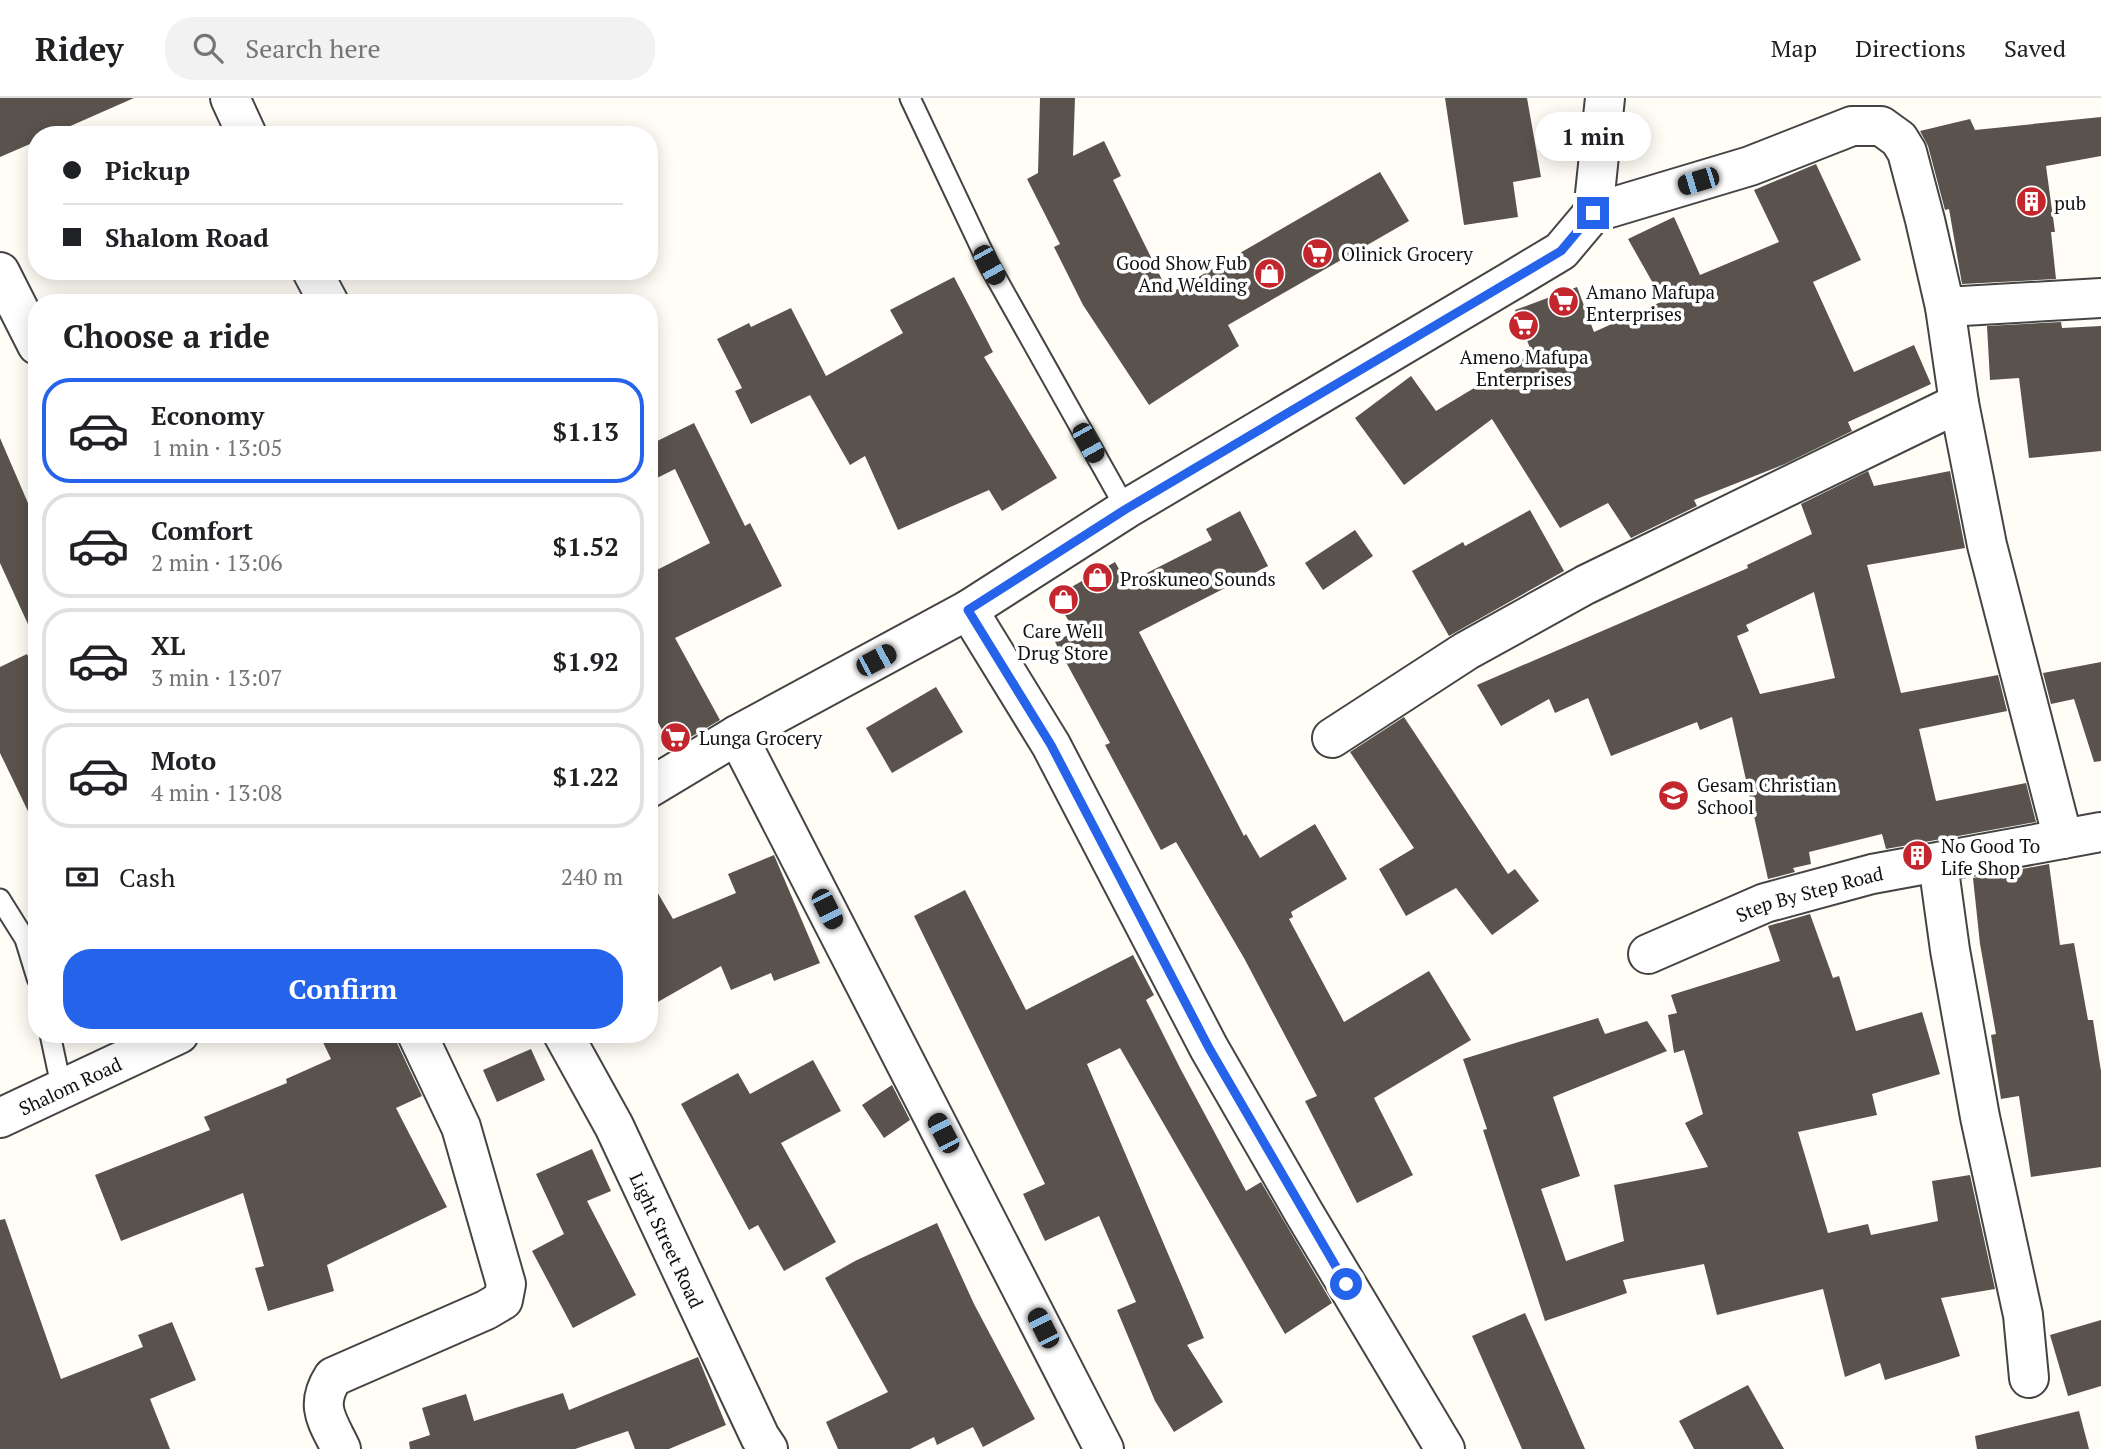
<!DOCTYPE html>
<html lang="en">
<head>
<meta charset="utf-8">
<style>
	body { margin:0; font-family:"PT Serif",serif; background:#f2f2f2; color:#202124; height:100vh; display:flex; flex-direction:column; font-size:26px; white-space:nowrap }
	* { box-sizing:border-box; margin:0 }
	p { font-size:23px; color:#757577 }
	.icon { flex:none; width:38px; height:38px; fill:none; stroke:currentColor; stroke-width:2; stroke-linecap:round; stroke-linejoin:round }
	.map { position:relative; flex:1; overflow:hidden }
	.drawer { position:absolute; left:28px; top:196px; width:630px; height:749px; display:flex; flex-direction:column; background:#fff; border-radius:28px; box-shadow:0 4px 18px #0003 }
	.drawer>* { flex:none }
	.top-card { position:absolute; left:28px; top:28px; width:630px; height:154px; border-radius:28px; box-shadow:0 4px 18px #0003; display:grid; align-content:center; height:154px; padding:0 35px; background:#fff }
	.end { position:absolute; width:32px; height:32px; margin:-16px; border:9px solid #2563eb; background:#fff; box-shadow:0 0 0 4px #fff }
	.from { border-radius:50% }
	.bubble { position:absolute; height:49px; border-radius:24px; background:#fff; box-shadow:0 4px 18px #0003; font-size:23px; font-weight:700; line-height:49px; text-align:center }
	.car { position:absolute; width:21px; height:42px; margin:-21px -10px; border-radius:9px; box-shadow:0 0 5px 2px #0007; background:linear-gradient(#222 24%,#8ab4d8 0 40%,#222 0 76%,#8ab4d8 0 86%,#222 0) }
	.top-card b { display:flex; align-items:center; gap:24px; height:66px; font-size:26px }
	.top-card b+b { border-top:2px solid #e0e0e0 }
	.top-card i { width:18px; height:18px; background:#202124 }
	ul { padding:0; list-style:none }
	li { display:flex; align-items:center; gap:21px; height:105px; margin:0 14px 10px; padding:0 21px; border:4px solid #e0e0e0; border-radius:28px }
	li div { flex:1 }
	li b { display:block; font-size:26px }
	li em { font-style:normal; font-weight:700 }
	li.current { border-color:#2563eb }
	li>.icon { width:63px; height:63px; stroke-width:1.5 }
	h2 { padding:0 35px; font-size:32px; line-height:84px }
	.pay { display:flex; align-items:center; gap:18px; height:77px; padding:0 35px; font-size:26px }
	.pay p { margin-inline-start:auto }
	.button { display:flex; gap:14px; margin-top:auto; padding:14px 35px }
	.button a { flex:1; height:80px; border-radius:28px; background:#2563eb; color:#fff; font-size:28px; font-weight:700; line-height:80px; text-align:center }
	header { display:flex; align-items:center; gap:42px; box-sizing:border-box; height:98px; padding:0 35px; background:#fff; border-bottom:2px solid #e0e0e0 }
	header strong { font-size:33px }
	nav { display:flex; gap:38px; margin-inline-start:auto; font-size:24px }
	.search { width:490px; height:63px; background:#f2f2f2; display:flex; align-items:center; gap:18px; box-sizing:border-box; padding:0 24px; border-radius:28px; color:#757577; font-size:26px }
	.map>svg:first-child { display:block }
	.building { fill:#5a524d; fill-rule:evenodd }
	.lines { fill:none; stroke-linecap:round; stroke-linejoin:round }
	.service-casing { stroke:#444; stroke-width:23 }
	.minor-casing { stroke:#444; stroke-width:42 }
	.service { stroke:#fff; stroke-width:19 }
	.minor { stroke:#fff; stroke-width:38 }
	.route { stroke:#2563eb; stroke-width:9 }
	.labels { text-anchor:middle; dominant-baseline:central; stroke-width:7; stroke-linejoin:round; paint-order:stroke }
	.poi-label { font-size:19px; fill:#111; stroke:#fff; text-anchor:start }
	.street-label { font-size:19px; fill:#111; stroke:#fff }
</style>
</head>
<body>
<header>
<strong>Ridey</strong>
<div class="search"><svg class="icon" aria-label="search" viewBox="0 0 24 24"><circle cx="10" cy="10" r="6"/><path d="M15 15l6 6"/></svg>Search here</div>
<nav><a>Map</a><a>Directions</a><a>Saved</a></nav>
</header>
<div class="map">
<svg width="2101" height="1351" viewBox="0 0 2101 1351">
	<rect width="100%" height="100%" fill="#fffdf5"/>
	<g class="building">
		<polygon points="0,0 134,0 50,37 37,37 37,43 0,59"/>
		<polygon points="1040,0 1075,0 1073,58 1104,43 1121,78 1113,82 1169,196 1380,74 1409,123 1228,227 1239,248 1149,307 1083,207 1054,149 1060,146 1027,81 1038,75"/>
		<polygon points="1445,0 1527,0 1541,79 1513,84 1518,119 1464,127"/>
		<polygon points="2101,19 2101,58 2046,68 2055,134 2051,134 2056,181 1962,186 1949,111 1945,112 1928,48 1920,33 1970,21 1975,32"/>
		<polygon points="1816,66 1861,162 1813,184 1854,274 1914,247 1931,286 1848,324 1852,333 1785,366 1694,402 1697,408 1631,440 1608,405 1560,430 1492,321 1404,387 1355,320 1411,278 1436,313 1532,255 1515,212 1577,189 1594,234 1663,203 1628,141 1674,119 1700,177 1779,144 1754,92"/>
		<polygon points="954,179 993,254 984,259 1057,380 1002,413 989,392 898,432 865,358 850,367 810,297 751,326 735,293 742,290 717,241 749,225 751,229 791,210 826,278 903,235 890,212"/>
		<polygon points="2061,224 2062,230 2101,228 2101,353 2029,360 2019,280 1990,282 1987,228"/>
		<polygon points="694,325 745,428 750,425 782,488 675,540 720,622 672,650 649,608 649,476 710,445 675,371 649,384 649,347"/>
		<polygon points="0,340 37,426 37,546 0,465"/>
		<path d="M 1868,373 L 1874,388 L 1950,373 L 1965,450 L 1867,467 L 1901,595 L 1998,577 L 2007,613 L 1919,631 L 1936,703 L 2026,685 L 2036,724 L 1886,751 L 1882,736 L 1809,754 L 1811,766 L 1793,770 L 1795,774 L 1768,781 L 1732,619 L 1700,632 L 1697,624 L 1611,658 L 1588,600 L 1555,615 L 1549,601 L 1501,628 L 1477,587 L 1748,470 L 1747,467 L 1812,436 L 1801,406 ZM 1814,494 L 1835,580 L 1760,596 L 1737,538 L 1749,533 L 1746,527 Z"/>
		<polygon points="1530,412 1564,473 1449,538 1412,473 1463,444 1465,448"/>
		<polygon points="1240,413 1268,468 1139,534 1244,738 1246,736 1260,760 1315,726 1347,781 1291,814 1293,819 1289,821 1344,924 1429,873 1471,942 1374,1000 1413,1077 1357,1105 1305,1003 1317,998 1244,860 1176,744 1161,752 1105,647 1110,645 1055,544 1075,533 1054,499 1115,464 1127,485 1212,442 1206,431"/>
		<polygon points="1355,432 1373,458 1323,492 1305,465"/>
		<polygon points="27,556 37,578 37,732 0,655 0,569"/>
		<polygon points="2101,564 2101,663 2094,664 2074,601 2051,606 2043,575"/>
		<polygon points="936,589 963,634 892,675 866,630"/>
		<polygon points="1404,619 1508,776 1515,771 1539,803 1492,837 1456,790 1406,818 1379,771 1414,750 1350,654"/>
		<polygon points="774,757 820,865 774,883 771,875 731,892 721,868 649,909 649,780 673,821 736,795 728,776"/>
		<polygon points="2049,766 2060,847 2074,845 2088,922 2093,922 2101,973 2101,1069 2031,1079 2019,998 2001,1001 1991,937 1996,936 1980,846 1973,780"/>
		<polygon points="965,792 1026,912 1133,857 1154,897 1146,902 1180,970 1246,1093 1261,1084 1332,1205 1285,1236 1120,950 1087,966 1204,1240 1187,1247 1223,1304 1174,1334 1155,1303 1117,1212 1136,1204 1099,1118 1045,1143 1023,1096 1045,1086 914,818"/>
		<polygon points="1810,816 1833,880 1839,878 1856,933 1922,914 1940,976 1872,996 1877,1017 1798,1034 1828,1135 1868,1126 1871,1137 1938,1123 1932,1083 1970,1077 1995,1191 1941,1200 1960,1258 1885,1282 1880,1265 1845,1279 1823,1191 1717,1217 1704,1166 1623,1182 1627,1195 1545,1223 1483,1032 1487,1031 1463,961 1598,920 1605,936 1647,923 1667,953 1553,999 1580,1078 1541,1091 1566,1163 1624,1143 1614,1087 1708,1069 1685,1025 1703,1016 1684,952 1674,955 1668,917 1677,915 1671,897 1780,863 1768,828"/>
		<polygon points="319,936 395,936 397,945 422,998 396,1010 447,1109 327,1167 334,1193 268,1213 255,1170 264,1168 243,1095 121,1143 95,1077 210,1032 204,1019 287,985 286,981 331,961"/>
		<polygon points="531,951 545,982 497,1004 483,972"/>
		<polygon points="813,962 841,1013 781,1045 836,1144 784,1173 758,1127 749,1132 681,1006 738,975 750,996"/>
		<polygon points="892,987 910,1022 884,1040 862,1007"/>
		<polygon points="592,1051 611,1093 587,1103 636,1197 573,1230 532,1153 564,1136 536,1076"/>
		<polygon points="5,1121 61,1281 143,1249 138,1237 172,1224 196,1282 150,1301 170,1351 0,1351 0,1122"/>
		<polygon points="937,1125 974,1206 1035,1321 983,1349 973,1329 937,1347 934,1339 910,1351 838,1351 826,1324 888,1294 825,1180 855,1163"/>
		<polygon points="1525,1215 1585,1351 1522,1351 1472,1238"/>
		<polygon points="2101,1222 2101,1288 2068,1298 2050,1237"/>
		<polygon points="698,1259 726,1327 669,1351 635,1351 628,1333 575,1351 410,1351 409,1344 430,1337 422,1310 466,1296 474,1323 563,1295 569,1312"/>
		<polygon points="1748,1287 1784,1351 1694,1351 1679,1323"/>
		<polygon points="2079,1313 2089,1351 1977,1351 1975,1338"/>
	</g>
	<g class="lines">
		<defs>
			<g id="service">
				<polyline points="910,0 989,167 1126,411"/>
				<polyline points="0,801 25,841 37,880"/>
				<polyline points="50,936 62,992"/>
			</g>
			<g id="minor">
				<polyline points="230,0 247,37"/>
				<polyline points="1593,115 1750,68 1852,28 1881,28 1899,41 1907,54 1925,122 1945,209 1959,305 1987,447 2063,741"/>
				<polyline points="1593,115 1605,0"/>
				<polyline points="312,173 329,205"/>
				<polyline points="0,174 37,247"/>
				<polyline points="1945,209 2101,200"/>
				<polyline points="968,512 1051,647 1209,950 1304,1115 1445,1351"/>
				<polyline points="737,637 1104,1351"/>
				<polyline points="1332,640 1466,553 1585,487 1959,305"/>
				<polyline points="649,690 737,637 968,512 1126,411 1511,183 1561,153 1593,115"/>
				<polyline points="1938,765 1950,852 1980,1019 2023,1217 2029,1280"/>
				<path id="s1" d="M 1648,856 L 1765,805 L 1872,776 L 2101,734"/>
				<path id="s2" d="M 563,936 L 614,1028 L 760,1339 L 768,1351"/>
				<path id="s3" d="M 0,1020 L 179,936"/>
				<path d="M 341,1351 C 328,1323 314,1309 333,1279 L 486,1212 L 503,1202 L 506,1186 L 461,1029 L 417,936"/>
			</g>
		</defs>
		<use href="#service" class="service-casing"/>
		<use href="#minor" class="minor-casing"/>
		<use href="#service" class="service"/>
		<use href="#minor" class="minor"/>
	</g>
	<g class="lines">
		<polyline class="route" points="1346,1186 1209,950 1051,647 968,512 1126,411 1561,153 1593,115"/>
	</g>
	<defs>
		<symbol id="building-disc" viewBox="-11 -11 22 22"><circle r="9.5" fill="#c4262e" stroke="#fff"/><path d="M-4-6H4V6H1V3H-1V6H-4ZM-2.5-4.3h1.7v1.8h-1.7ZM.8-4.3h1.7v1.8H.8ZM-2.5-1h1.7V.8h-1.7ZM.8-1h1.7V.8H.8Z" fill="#fff"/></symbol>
		<symbol id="supermarket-disc" viewBox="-11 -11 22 22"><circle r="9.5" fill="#c4262e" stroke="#fff"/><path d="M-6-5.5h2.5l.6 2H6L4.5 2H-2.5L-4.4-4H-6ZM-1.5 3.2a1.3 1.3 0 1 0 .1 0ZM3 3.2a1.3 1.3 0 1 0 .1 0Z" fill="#fff"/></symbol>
		<symbol id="shop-disc" viewBox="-11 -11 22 22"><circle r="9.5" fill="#c4262e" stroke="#fff"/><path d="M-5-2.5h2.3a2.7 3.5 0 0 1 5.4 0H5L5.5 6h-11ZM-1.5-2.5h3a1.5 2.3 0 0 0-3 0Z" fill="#fff"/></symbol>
		<symbol id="school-disc" viewBox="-11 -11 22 22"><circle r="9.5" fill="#c4262e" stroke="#fff"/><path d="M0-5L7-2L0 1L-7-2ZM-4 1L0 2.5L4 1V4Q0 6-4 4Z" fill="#fff"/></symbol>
	</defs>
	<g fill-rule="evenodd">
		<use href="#building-disc" x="2014" y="86" width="35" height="35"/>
		<use href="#supermarket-disc" x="1300" y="138" width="35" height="35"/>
		<use href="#shop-disc" x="1252" y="158" width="35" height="35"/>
		<use href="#supermarket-disc" x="1546" y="186" width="35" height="35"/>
		<use href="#supermarket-disc" x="1506" y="210" width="35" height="35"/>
		<use href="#shop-disc" x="1080" y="462" width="35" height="35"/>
		<use href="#shop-disc" x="1046" y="484" width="35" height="35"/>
		<use href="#supermarket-disc" x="658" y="622" width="35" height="35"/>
		<use href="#school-disc" x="1656" y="680" width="35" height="35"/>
		<use href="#building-disc" x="1900" y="740" width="35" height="35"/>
	</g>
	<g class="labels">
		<g class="poi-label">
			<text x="2054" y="104">pub</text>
			<text x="1341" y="155">Olinick Grocery</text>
			<text x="1247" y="164" text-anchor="end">Good Show Fub<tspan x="1247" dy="22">And Welding</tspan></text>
			<text x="1586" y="193">Amano Mafupa<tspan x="1586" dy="22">Enterprises</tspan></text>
			<text x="1524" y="258" text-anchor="middle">Ameno Mafupa<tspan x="1524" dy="22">Enterprises</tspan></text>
			<text x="1120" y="480">Proskuneo Sounds</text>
			<text x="1063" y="532" text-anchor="middle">Care Well<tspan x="1063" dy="22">Drug Store</tspan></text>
			<text x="699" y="639">Lunga Grocery</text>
			<text x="1697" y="686">Gesam Christian<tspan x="1697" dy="22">School</tspan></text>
			<text x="1941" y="747">No Good To<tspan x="1941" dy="22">Life Shop</tspan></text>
		</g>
		<g class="street-label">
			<text stroke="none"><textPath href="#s1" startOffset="173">Step By Step Road</textPath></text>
			<text stroke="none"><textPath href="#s3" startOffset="77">Shalom Road</textPath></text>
			<text stroke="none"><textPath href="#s2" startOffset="231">Light Street Road</textPath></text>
		</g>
	</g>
</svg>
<i class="end from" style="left:1346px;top:1186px"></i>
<i class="end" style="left:1593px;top:115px"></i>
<div class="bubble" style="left:1535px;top:14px;width:116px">1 min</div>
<i class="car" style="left:1698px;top:83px;rotate:253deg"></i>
<i class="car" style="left:989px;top:167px;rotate:151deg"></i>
<i class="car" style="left:1088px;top:345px;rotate:151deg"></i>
<i class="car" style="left:876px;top:562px;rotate:62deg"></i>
<i class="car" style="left:827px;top:811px;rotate:153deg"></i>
<i class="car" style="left:943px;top:1035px;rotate:332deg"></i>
<i class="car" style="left:1043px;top:1230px;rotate:333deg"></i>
<div class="top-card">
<b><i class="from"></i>Pickup</b>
<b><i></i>Shalom Road</b>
</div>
<section class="drawer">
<h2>Choose a ride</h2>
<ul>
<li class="current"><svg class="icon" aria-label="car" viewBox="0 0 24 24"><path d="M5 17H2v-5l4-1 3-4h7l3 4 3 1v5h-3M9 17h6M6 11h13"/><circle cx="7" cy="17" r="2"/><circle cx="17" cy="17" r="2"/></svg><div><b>Economy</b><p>1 min · 13:05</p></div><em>$1.13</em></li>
<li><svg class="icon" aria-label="car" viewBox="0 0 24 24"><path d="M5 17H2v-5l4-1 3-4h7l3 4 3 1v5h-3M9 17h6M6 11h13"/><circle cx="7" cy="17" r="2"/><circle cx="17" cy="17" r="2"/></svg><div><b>Comfort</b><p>2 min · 13:06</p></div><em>$1.52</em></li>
<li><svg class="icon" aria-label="car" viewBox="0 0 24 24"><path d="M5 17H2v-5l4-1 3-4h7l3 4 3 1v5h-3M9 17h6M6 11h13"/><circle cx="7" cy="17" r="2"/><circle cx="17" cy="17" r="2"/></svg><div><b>XL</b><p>3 min · 13:07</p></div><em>$1.92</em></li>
<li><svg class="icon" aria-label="car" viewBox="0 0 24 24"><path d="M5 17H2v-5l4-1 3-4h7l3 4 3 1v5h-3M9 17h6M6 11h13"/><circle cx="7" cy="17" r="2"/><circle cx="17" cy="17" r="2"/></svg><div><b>Moto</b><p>4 min · 13:08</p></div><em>$1.22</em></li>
</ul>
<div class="pay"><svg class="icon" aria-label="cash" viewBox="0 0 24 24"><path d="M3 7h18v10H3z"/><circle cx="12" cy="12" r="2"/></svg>Cash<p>240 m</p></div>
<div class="button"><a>Confirm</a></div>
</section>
</div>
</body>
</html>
